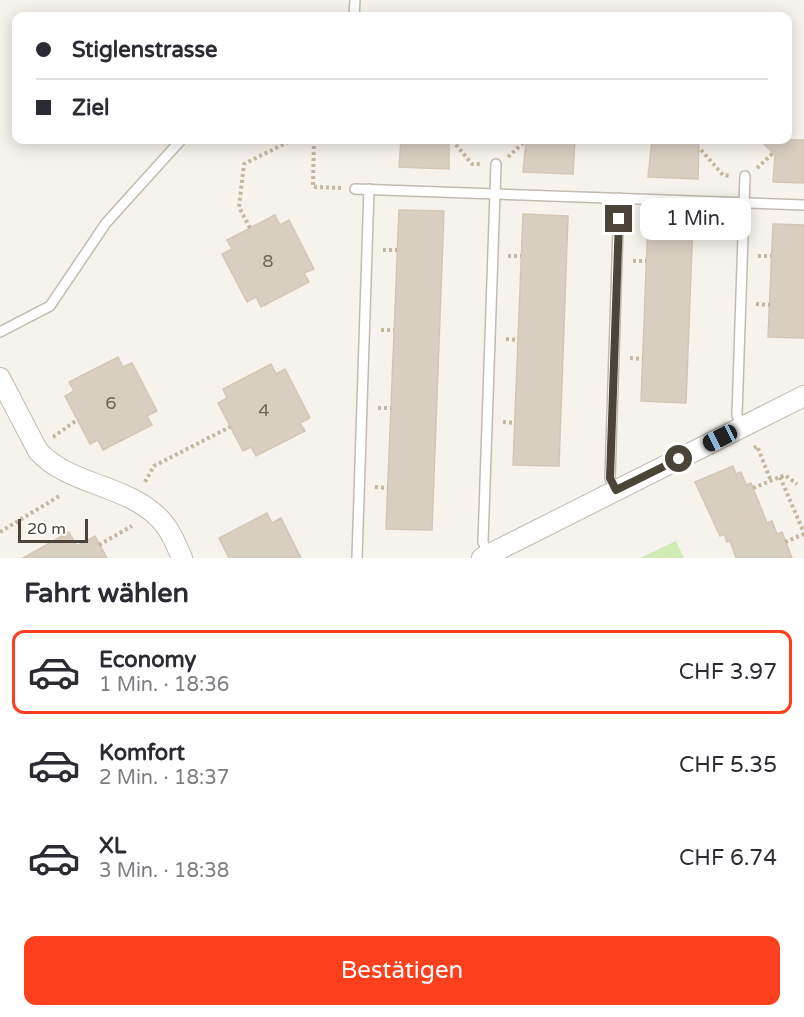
<!DOCTYPE html>
<html lang="de">
<head>
<meta charset="utf-8">
<style>
	body { margin:0; font-family:"Varela Round",sans-serif; background:#f2f2f3; color:#2b2b33; height:100vh; display:flex; flex-direction:column; font-size:22px; white-space:nowrap }
	* { box-sizing:border-box; margin:0 }
	p { font-size:20px; color:#7c7c81 }
	.icon { flex:none; width:33px; height:33px; fill:none; stroke:currentColor; stroke-width:2; stroke-linecap:round; stroke-linejoin:round }
	.map { position:relative; height:558px; overflow:hidden }
	.side { display:flex; flex-direction:column; background:#fff; flex:1 }
	.side>* { flex:none }
	.banner { position:absolute; left:12px; top:12px; width:780px; height:132px; border-radius:12px; box-shadow:0 3px 15px #0003; display:grid; align-content:center; height:132px; padding:0 24px; background:#fff }
	.scale { position:absolute; left:18px; bottom:15px; width:70px; box-sizing:border-box; padding-left:6px; border:3px solid #4b4439; border-top:0; font-size:16px; line-height:21px; white-space:nowrap; color:#4b4439; -webkit-text-stroke:4px #fff; paint-order:stroke }
	.end { position:absolute; width:27px; height:27px; margin:-14px; border:8px solid #4b4439; background:#fff; box-shadow:0 0 0 3px #fff }
	.from { border-radius:50% }
	.bubble { position:absolute; height:42px; border-radius:12px; background:#fff; box-shadow:0 3px 15px #0003; font-size:20px; font-weight:600; line-height:42px; text-align:center }
	.car { position:absolute; width:18px; height:36px; margin:-18px -9px; border-radius:8px; box-shadow:0 0 4px 2px #0007; background:linear-gradient(#222 24%,#8ab4d8 0 40%,#222 0 76%,#8ab4d8 0 86%,#222 0) }
	.banner b { display:flex; align-items:center; gap:21px; height:57px; font-size:22px }
	.banner b+b { border-top:2px solid #e1e1e2 }
	.banner i { width:15px; height:15px; background:#2b2b33 }
	ul { padding:0; list-style:none }
	li { display:flex; align-items:center; gap:18px; height:84px; margin:0 12px 9px; padding:0 12px; border:3px solid transparent; border-radius:12px }
	li div { flex:1 }
	li b { display:block; font-size:22px }
	li em { font-style:normal; font-weight:600 }
	li.current { border-color:#fc3f1d }
	li>.icon { width:54px; height:54px; stroke-width:1.5 }
	h2 { padding:0 24px; font-size:27px; line-height:72px }
	.cta { display:flex; gap:12px; margin-top:auto; padding:12px 24px }
	.cta a { flex:1; height:69px; border-radius:12px; background:#fc3f1d; color:#fff; font-size:24px; font-weight:600; line-height:69px; text-align:center }
	.map>svg:first-child { display:block }
	.green { fill:#d2eab5 }
	.building { fill:#d8cfc1; stroke:#d3c7b4; stroke-width:1.5 }
	.lines { fill:none; stroke-linecap:round; stroke-linejoin:round }
	.service-casing { stroke:#c2bbae; stroke-width:12 }
	.minor-casing { stroke:#c2bbae; stroke-width:22 }
	.path { stroke:#c4b79f; stroke-width:4; stroke-dasharray:3 3; stroke-linecap:butt }
	.service { stroke:#fff; stroke-width:9 }
	.minor { stroke:#fff; stroke-width:20 }
	.route { stroke:#4b4439; stroke-width:8 }
	.labels { text-anchor:middle; dominant-baseline:central; stroke-width:6; stroke-linejoin:round; paint-order:stroke }
	.number-label { font-size:18px; fill:#6e675b }
</style>
</head>
<body>
<div class="map">
<svg width="804" height="558" viewBox="0 0 804 558">
	<rect width="100%" height="100%" fill="#f6f3ec"/>
	<polygon class="green" points="676,541 684,558 640,558"/>
	<g class="building">
		<polygon points="401,140 449,140 449,169 399,167"/>
		<polygon points="526,140 575,140 573,174 523,172"/>
		<polygon points="652,140 699,140 698,179 648,177"/>
		<polygon points="760,140 804,140 804,183 773,182 775,155"/>
		<polygon points="399,210 444,211 432,530 386,529"/>
		<polygon points="523,214 568,216 559,466 513,465"/>
		<polygon points="275,215 280,225 289,220 314,269 304,273 309,282 261,307 256,297 247,302 222,254 232,249 227,240"/>
		<polygon points="648,219 693,221 686,403 641,401"/>
		<polygon points="773,224 804,225 804,338 768,337"/>
		<polygon points="118,357 123,367 132,363 157,411 147,416 152,425 103,450 98,440 90,444 65,396 74,391 69,382"/>
		<polygon points="271,364 276,374 285,369 310,418 300,423 305,431 256,456 251,447 243,451 218,403 227,398 223,389"/>
		<polygon points="733,466 736,474 741,472 746,485 751,483 767,523 772,521 777,534 782,532 792,558 736,558 730,541 727,542 724,534 720,536 695,482"/>
		<polygon points="267,513 272,523 281,518 301,558 229,558 219,538"/>
		<polygon points="69,532 77,546 95,536 107,558 23,558"/>
	</g>
	<g class="lines">
		<defs>
			<g id="service">
				<polyline points="354,16 355,0"/>
				<polyline points="355,189 804,205"/>
				<polyline points="0,332 50,306 106,223 181,140"/>
				<polyline points="741,427 737,415 745,176"/>
				<polyline points="616,490 610,478 619,198"/>
				<polyline points="488,555 483,542 496,164"/>
				<polyline points="357,558 369,189"/>
			</g>
			<g id="minor">
				<path d="M 0,378 L 38,451 C 70,486 126,484 159,518 C 170,529 176,544 182,558"/>
				<polyline points="482,558 804,396"/>
			</g>
		</defs>
		<use href="#service" class="service-casing"/>
		<use href="#minor" class="minor-casing"/>
		<g class="path">
			<polyline points="314,140 313,187 342,188"/>
			<polyline points="452,140 472,164 482,164"/>
			<polyline points="701,150 723,175 731,176"/>
			<polyline points="508,157 523,143"/>
			<polyline points="757,168 773,153"/>
			<polyline points="250,228 239,207 244,164 292,140"/>
			<polyline points="383,250 397,250"/>
			<polyline points="508,256 521,256"/>
			<polyline points="758,256 771,256"/>
			<polyline points="633,261 646,261"/>
			<polyline points="756,304 770,305"/>
			<polyline points="381,330 394,330"/>
			<polyline points="506,339 518,340"/>
			<polyline points="630,358 643,359"/>
			<polyline points="378,408 391,408"/>
			<polyline points="503,422 515,423"/>
			<polyline points="53,437 77,420"/>
			<polyline points="754,448 757,446 771,481"/>
			<polyline points="780,477 804,533"/>
			<polyline points="145,482 154,466 230,427"/>
			<polyline points="375,487 388,488"/>
			<polyline points="753,488 785,475 797,484"/>
			<polyline points="0,532 61,495"/>
			<polyline points="785,542 804,534"/>
			<polyline points="99,545 132,526"/>
		</g>
		<use href="#service" class="service"/>
		<use href="#minor" class="minor"/>
	</g>
	<g class="lines">
		<polyline class="route" points="619,219 610,478 616,490 679,459"/>
	</g>
	<g class="labels">
		<g class="number-label">
			<text x="268" y="261">8</text>
			<text x="111" y="403">6</text>
			<text x="264" y="410">4</text>
		</g>
	</g>
</svg>
<div class="scale">20 m</div>
<i class="end from" style="left:679px;top:459px"></i>
<i class="end" style="left:619px;top:219px"></i>
<div class="bubble" style="left:640px;top:198px;width:111px">1 Min.</div>
<i class="car" style="left:720px;top:438px;rotate:243deg"></i>
<div class="banner">
<b><i class="from"></i>Stiglenstrasse</b>
<b><i></i>Ziel</b>
</div>
</div>
<section class="side">
<h2>Fahrt wählen</h2>
<ul>
<li class="current"><svg class="icon" aria-label="car" viewBox="0 0 24 24"><path d="M5 17H2v-5l4-1 3-4h7l3 4 3 1v5h-3M9 17h6M6 11h13"/><circle cx="7" cy="17" r="2"/><circle cx="17" cy="17" r="2"/></svg><div><b>Economy</b><p>1 Min. · 18:36</p></div><em>CHF 3.97</em></li>
<li><svg class="icon" aria-label="car" viewBox="0 0 24 24"><path d="M5 17H2v-5l4-1 3-4h7l3 4 3 1v5h-3M9 17h6M6 11h13"/><circle cx="7" cy="17" r="2"/><circle cx="17" cy="17" r="2"/></svg><div><b>Komfort</b><p>2 Min. · 18:37</p></div><em>CHF 5.35</em></li>
<li><svg class="icon" aria-label="car" viewBox="0 0 24 24"><path d="M5 17H2v-5l4-1 3-4h7l3 4 3 1v5h-3M9 17h6M6 11h13"/><circle cx="7" cy="17" r="2"/><circle cx="17" cy="17" r="2"/></svg><div><b>XL</b><p>3 Min. · 18:38</p></div><em>CHF 6.74</em></li>
</ul>
<div class="cta"><a>Bestätigen</a></div>
</section>
</body>
</html>
